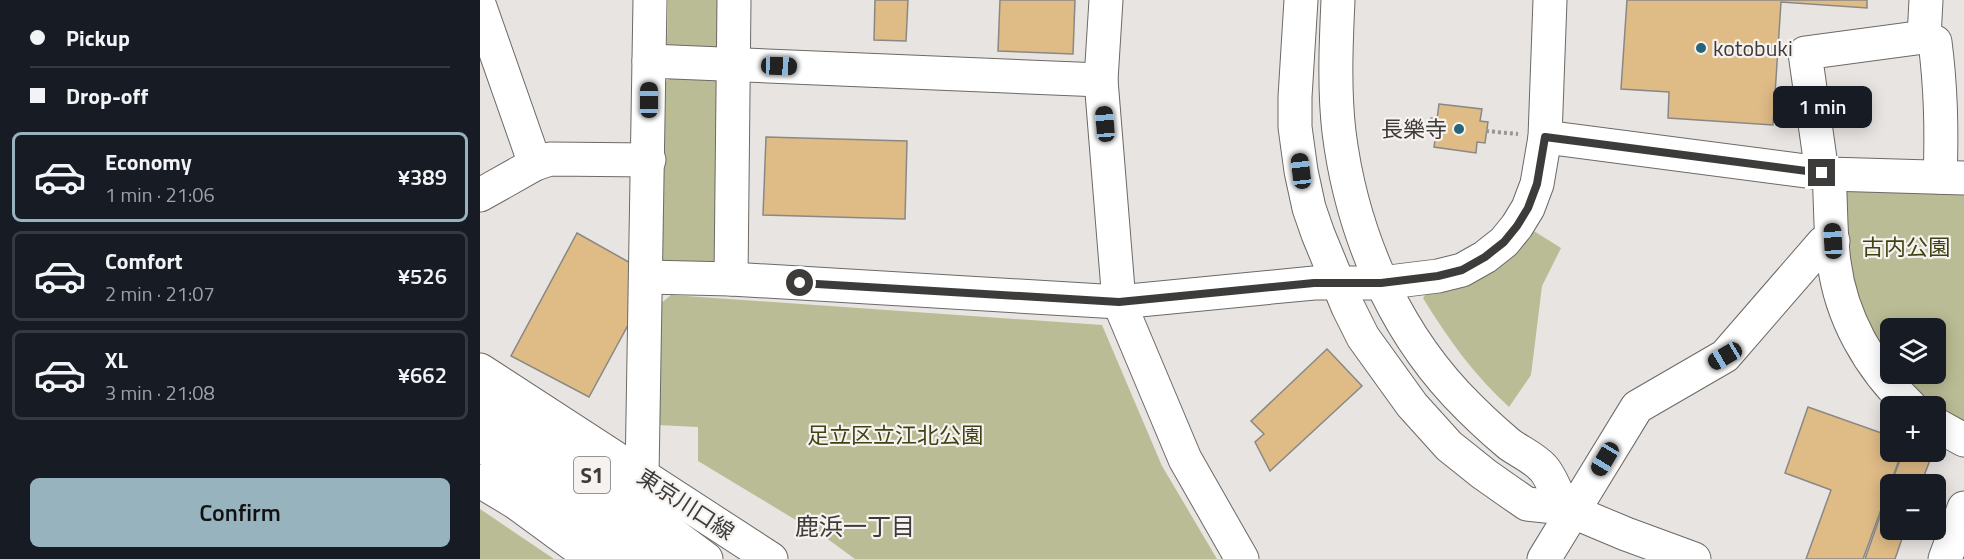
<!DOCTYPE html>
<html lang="en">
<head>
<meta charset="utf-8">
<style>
	body { margin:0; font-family:"Titillium Web","Noto Sans JP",sans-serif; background:#242831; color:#f1f3f6; height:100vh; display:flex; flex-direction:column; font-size:22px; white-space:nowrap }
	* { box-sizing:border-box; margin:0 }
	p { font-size:20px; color:#9ea1a6 }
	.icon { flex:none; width:33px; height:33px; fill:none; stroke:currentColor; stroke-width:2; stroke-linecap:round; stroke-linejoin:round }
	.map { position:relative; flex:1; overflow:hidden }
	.panel { display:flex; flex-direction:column; background:#171b24; width:480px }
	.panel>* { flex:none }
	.banner { display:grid; align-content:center; height:132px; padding:0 30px; background:#171b24 }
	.tools { position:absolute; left:1400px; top:318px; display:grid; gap:12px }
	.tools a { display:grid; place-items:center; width:66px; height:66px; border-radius:9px; background:#171b24; box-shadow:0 3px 15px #0003; font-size:30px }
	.end { position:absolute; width:27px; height:27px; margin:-14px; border:8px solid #3d3c3b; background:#fff; box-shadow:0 0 0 3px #fff }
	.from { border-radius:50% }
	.bubble { position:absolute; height:42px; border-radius:9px; background:#171b24; box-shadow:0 3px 15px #0003; font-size:20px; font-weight:600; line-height:42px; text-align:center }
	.car { position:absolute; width:18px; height:36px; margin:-18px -9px; border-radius:8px; box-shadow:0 0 4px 2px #0007; background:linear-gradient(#222 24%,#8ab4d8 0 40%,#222 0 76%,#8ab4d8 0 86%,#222 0) }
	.banner b { display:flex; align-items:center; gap:21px; height:57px; font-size:22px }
	.banner b+b { border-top:2px solid #363941 }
	.banner i { width:15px; height:15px; background:#f1f3f6 }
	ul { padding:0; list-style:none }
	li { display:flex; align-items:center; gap:18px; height:90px; margin:0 12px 9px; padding:0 18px; border:3px solid #363941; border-radius:9px }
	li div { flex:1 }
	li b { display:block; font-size:22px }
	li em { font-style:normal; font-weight:600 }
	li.on { border-color:#96b3be }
	li>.icon { width:54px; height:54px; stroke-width:1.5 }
	.cta { display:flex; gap:12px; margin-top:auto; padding:12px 30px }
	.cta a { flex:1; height:69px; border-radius:9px; background:#96b3be; color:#111; font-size:24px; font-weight:600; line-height:69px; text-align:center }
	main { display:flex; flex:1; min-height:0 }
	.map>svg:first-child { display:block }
	.green { fill:#b9bc94 }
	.building { fill:#dfbb86; stroke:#8a8885; stroke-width:1.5 }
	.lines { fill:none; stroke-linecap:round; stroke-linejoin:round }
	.minor-casing { stroke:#6c6966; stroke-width:35 }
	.major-casing { stroke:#6c6966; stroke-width:35 }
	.highway-casing { stroke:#6c6966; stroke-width:35 }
	.path { stroke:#979593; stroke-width:4; stroke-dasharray:3 3; stroke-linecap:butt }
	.minor { stroke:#fff; stroke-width:33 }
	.major { stroke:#fff; stroke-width:33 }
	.highway { stroke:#fff; stroke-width:33 }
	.route { stroke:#3d3c3b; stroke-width:8 }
	.poi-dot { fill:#26657a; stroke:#f5f2ef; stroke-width:2 }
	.labels { text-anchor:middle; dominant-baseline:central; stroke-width:4.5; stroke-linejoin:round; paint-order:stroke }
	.shield { fill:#f5f2ef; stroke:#747371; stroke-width:1.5 }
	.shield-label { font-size:21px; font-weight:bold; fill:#3d3c3b }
	.poi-label { font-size:22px; fill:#3d3c3b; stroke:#f5f2ef; text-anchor:start }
	.park-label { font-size:22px; fill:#414214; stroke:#f5f2ef }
	.street-label { font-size:22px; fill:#3d3c3b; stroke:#f5f2ef }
	.neighbourhood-label { font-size:24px; fill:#3d3a38; stroke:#f5f2ef }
</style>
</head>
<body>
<main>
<section class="panel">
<div class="banner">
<b><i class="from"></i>Pickup</b>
<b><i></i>Drop-off</b>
</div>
<ul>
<li class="on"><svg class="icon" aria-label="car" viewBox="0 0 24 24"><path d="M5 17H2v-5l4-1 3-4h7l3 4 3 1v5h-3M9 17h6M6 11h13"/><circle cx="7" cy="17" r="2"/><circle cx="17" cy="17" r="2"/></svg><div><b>Economy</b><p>1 min · 21:06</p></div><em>¥389</em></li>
<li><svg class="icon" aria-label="car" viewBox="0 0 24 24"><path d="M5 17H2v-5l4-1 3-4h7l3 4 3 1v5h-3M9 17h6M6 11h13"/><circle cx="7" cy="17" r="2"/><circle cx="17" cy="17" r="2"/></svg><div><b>Comfort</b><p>2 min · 21:07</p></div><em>¥526</em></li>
<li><svg class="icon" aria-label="car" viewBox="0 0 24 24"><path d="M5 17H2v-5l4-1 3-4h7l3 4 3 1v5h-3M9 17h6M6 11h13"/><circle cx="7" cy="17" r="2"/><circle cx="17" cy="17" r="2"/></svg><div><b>XL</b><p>3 min · 21:08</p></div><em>¥662</em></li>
</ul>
<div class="cta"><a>Confirm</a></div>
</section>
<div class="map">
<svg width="1484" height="559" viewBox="0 0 1484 559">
	<rect width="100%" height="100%" fill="#e7e4e1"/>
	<g class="green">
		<polygon points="188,0 244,0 243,51 193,50 187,45"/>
		<polygon points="198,73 239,75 242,260 233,267 191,266 182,261 186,81"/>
		<polygon points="1364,189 1484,191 1484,428 1455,412 1455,406 1446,406 1414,374 1455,374 1455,328 1410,328 1410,368 1372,290"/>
		<path d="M 1049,228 L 1081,248 L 1062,286 L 1051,375 L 1029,407 C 994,375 968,339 943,298 L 950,288 Z"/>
		<polygon points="191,295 622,325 682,466 737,559 375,559 349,540 218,461 218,427 178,425 180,304"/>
		<polygon points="0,509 74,559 0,559"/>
	</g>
	<g class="building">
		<polygon points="395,0 428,0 426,41 394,40"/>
		<polygon points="520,0 595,0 593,54 518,51"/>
		<polygon points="1147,0 1387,0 1387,8 1301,2 1293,125 1188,118 1189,92 1141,89"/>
		<polygon points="959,104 1002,109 1000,121 1008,122 1005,143 997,142 996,153 954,147 956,134 949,133 951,118 957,119"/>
		<polygon points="286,137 427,141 425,219 283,215"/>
		<polygon points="97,233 154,265 154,314 109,397 31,356"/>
		<polygon points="847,349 882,386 790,471 775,442 784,434 771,421"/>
		<polygon points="1328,407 1410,436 1410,452 1422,452 1383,559 1326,559 1351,490 1305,473"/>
		<polygon points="1423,452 1453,452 1441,484 1411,484"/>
		<polygon points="1410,488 1410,530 1425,530 1415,559 1385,559"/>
	</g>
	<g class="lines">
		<defs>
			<g id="minor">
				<polyline points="626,0 621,80 639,302 705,459 762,559"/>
				<polyline points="821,0 815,97 815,127 821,171 829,208 838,234 868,307 883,337 932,405 969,446 1004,474 1031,493 1047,504 1084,508 1146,534 1214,559"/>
				<path d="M 858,0 C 856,43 854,89 859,132 C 871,228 910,323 976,394 C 993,412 1010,428 1029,444 C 1040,452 1054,458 1063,468 C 1071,476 1078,497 1084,508"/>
				<polyline points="0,7 55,164"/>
				<path d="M 1444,37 L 1455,42 C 1461,88 1462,131 1460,177"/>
				<polyline points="169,61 621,80"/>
				<polyline points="1065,137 1349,174 1484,178"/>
				<polyline points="1342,173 1325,53 1444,37 1446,0"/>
				<path d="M 1349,174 C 1351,203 1350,233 1354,262 C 1361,318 1390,368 1430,406"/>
				<polyline points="0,195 55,164 70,159 169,160"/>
				<polyline points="167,277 251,279 639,302 834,283 901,283 958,276 982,270 1005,257 1024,242 1037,226 1048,208 1057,184 1065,137 1070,0"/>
				<polyline points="251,279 254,0"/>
				<polyline points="1455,424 1484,440"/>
				<polyline points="162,476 170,0"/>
				<polyline points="0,481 35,502 113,559"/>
				<polyline points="1064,559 1157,407 1245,356 1343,243 1353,241"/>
				<polyline points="1465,559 1484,508"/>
			</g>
			<g id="major">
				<polyline points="0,370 291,559"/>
				<polyline points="0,420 40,453 185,559"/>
			</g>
			<g id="highway">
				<polyline points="0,390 226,559"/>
				<polyline points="0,443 153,559"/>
			</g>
		</defs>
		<use href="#minor" class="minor-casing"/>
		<use href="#major" class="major-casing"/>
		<use href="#highway" class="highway-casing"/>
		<polyline class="path" points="1006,131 1038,134"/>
		<use href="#minor" class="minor"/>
		<use href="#major" class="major"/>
		<use href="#highway" class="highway"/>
	</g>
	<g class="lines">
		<polyline class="route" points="320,283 639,302 834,283 901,283 958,276 982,270 1005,257 1024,242 1037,226 1048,208 1057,184 1065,137 1342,173"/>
	</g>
	<g class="poi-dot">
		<circle cx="1221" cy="48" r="6"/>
		<circle cx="979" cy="129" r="6"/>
	</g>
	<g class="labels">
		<rect class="shield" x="94" y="457" width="36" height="36" rx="4.5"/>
		<g class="shield-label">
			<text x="112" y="475">S1</text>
		</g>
		<g class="poi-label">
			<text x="1233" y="48">kotobuki</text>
			<text x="967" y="129" text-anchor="end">長樂寺</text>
		</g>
		<g class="park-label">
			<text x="1426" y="247">古内公園</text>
			<text x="415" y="435">足立区立江北公園</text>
		</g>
		<g class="street-label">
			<text transform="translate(206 504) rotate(33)">東京川口線</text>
		</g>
		<g class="neighbourhood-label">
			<text x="375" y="526">鹿浜一丁目</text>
		</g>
	</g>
</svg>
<div class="tools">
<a><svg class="icon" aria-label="layers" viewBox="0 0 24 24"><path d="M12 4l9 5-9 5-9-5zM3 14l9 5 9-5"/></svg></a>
<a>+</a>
<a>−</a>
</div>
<i class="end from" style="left:320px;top:283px"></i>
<i class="end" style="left:1342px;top:173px"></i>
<div class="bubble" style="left:1293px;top:86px;width:99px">1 min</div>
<i class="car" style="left:299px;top:66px;rotate:92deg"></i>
<i class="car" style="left:169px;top:100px;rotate:0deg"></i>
<i class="car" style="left:625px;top:124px;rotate:355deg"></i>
<i class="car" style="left:821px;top:171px;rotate:353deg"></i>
<i class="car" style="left:1353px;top:241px;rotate:357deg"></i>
<i class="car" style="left:1245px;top:356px;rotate:240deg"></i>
<i class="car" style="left:1125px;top:459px;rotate:211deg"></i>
</div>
</main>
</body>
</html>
